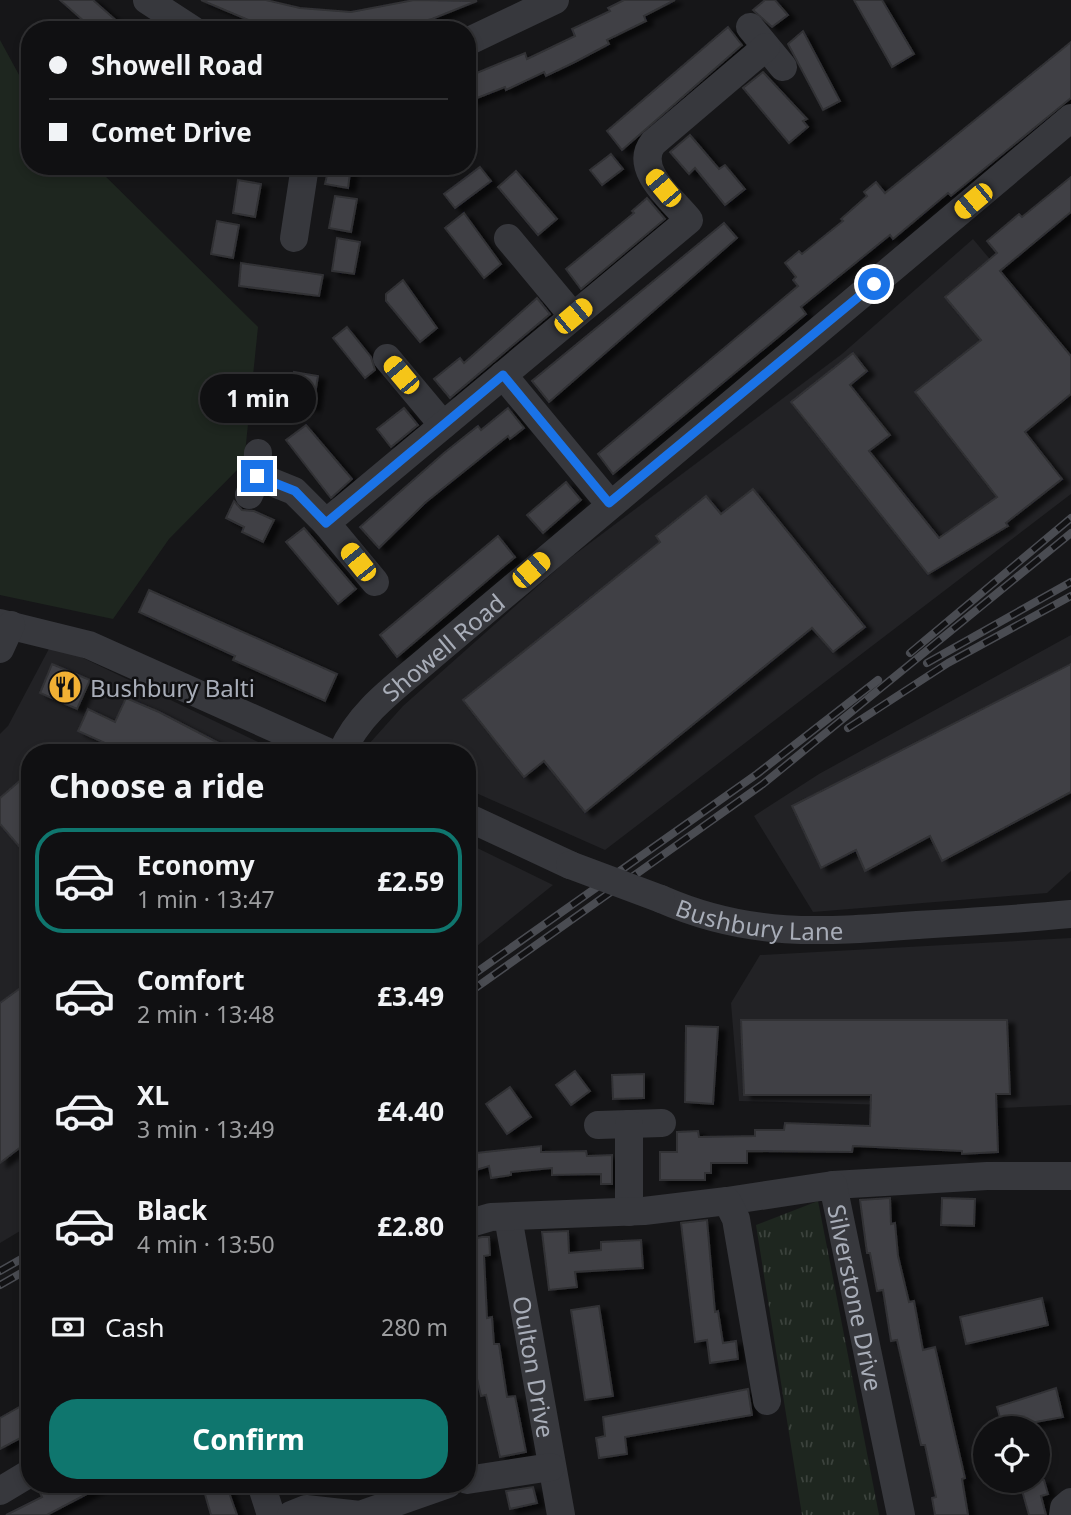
<!DOCTYPE html>
<html lang="en">
<head>
<meta charset="utf-8">
<style>
	body { margin:0; font-family:"Noto Sans",sans-serif; background:#19191b; color:#f1f3f6; height:100vh; display:flex; flex-direction:column; font-size:26px; white-space:nowrap }
	* { box-sizing:border-box; margin:0 }
	p { font-size:23px; color:#9c9d9f }
	.icon { flex:none; width:38px; height:38px; fill:none; stroke:currentColor; stroke-width:2; stroke-linecap:round; stroke-linejoin:round }
	.map { position:relative; flex:1; overflow:hidden }
	.panel { position:absolute; left:21px; top:744px; width:455px; height:749px; display:flex; flex-direction:column; background:#101012; border-radius:28px; box-shadow:0 4px 10px #0003,0 0 0 2px #303032 }
	.panel>* { flex:none }
	.hud { position:absolute; left:21px; top:21px; width:455px; height:154px; border-radius:28px; box-shadow:0 4px 10px #0003,0 0 0 2px #303032; display:grid; align-content:center; height:154px; padding:0 28px; background:#101012 }
	.controls { position:absolute; left:973px; top:1416px; display:grid; gap:14px }
	.controls a { display:grid; place-items:center; width:77px; height:77px; border-radius:50%; background:#101012; box-shadow:0 4px 10px #0003,0 0 0 2px #303032; font-size:35px }
	.end { position:absolute; width:32px; height:32px; margin:-16px; border:9px solid #1a73e8; background:#fff; box-shadow:0 0 0 4px #fff }
	.from { border-radius:50% }
	.bubble { position:absolute; height:49px; border-radius:24px; background:#101012; box-shadow:0 4px 10px #0003,0 0 0 2px #303032; font-size:23px; font-weight:700; line-height:49px; text-align:center }
	.car { position:absolute; width:21px; height:42px; margin:-21px -10px; border-radius:9px; box-shadow:0 0 5px 2px #0007; background:linear-gradient(#f5c518 24%,#345 0 40%,#f5c518 0 76%,#345 0 86%,#f5c518 0) }
	.hud b { display:flex; align-items:center; gap:24px; height:66px; font-size:26px }
	.hud b+b { border-top:2px solid #303032 }
	.hud i { width:18px; height:18px; background:#f1f3f6 }
	ul { padding:0; list-style:none }
	li { display:flex; align-items:center; gap:21px; height:105px; margin:0 14px 10px; padding:0 14px; border:4px solid transparent; border-radius:28px }
	li div { flex:1 }
	li b { display:block; font-size:26px }
	li em { font-style:normal; font-weight:700 }
	li.current { border-color:#0f766e }
	li>.icon { width:63px; height:63px; stroke-width:1.5 }
	h2 { padding:0 28px; font-size:32px; line-height:84px }
	.pay { display:flex; align-items:center; gap:18px; height:77px; padding:0 28px; font-size:26px }
	.pay p { margin-inline-start:auto }
	.cta { display:flex; gap:14px; margin-top:auto; padding:14px 28px }
	.cta a { flex:1; height:80px; border-radius:28px; background:#0f766e; color:#fff; font-size:28px; font-weight:700; line-height:80px; text-align:center }
	.map>svg:first-child { display:block }
	.built { fill:#222225 }
	.grass { fill:url(#grass-tufts) }
	.park { fill:#1e261f }
	.building { fill:#404145; stroke:#303034; stroke-width:2; filter:url(#shadow) }
	.lines { fill:none; stroke-linecap:round; stroke-linejoin:round }
	.minor { stroke:#37383d; stroke-width:28 }
	.rail-casing { stroke:#4a4c52; stroke-width:8 }
	.rail { stroke:#111113; stroke-width:5; stroke-dasharray:16; stroke-linecap:butt }
	.minor-bridge { stroke:#37383d; stroke-width:28 }
	.route { stroke:#1a73e8; stroke-width:9 }
	.labels { text-anchor:middle; dominant-baseline:central; stroke-width:5; stroke-linejoin:round; paint-order:stroke }
	.street-label { font-size:24px; fill:#a8adb8; stroke:#111113 }
	.poi-label { font-size:24px; fill:#a8adb8; stroke:#111113; text-anchor:start }
</style>
</head>
<body>
<div class="map">
<svg width="1071" height="1515" viewBox="0 0 1071 1515">
	<defs>
		<pattern id="grass-tufts" width="24" height="20" patternUnits="userSpaceOnUse" patternTransform="scale(1.75)"><rect width="24" height="20" fill="#1e261f"/><path d="M3 7l-1-3M5 7V3M7 7l1-3M15 17l-1-3M17 17v-4M19 17l1-3" fill="none" stroke="#3c433d"/></pattern>
		<filter id="shadow"><feDropShadow dx="7" dy="4" stdDeviation="2" flood-color="#0009"/></filter>
	</defs>
	<rect width="100%" height="100%" fill="#161618"/>
	<g class="built">
		<polygon points="973,239 1071,356 1071,494 605,850 467,789 467,752 386,752 368,745 403,706 566,561 842,354"/>
		<polygon points="1071,635 1071,871 1047,893 813,912 754,816 819,774"/>
		<polygon points="52,643 279,752 30,752 30,1225 0,1243 0,734 8,726"/>
		<polygon points="467,843 553,885 467,954"/>
		<polygon points="1071,938 1071,1105 1001,1108 739,1101 731,1003 760,955"/>
	</g>
	<polygon class="grass" points="818,1201 879,1515 802,1515 756,1225"/>
	<polygon class="park" points="0,40 30,95 30,166 95,166 258,327 244,463 169,539 113,619 0,595"/>
	<g class="building">
		<polygon points="60,0 93,0 127,30 94,30"/>
		<polygon points="201,0 266,0 300,8 351,12 414,0 477,1 432,19 388,30 289,30 253,22"/>
		<polygon points="624,0 675,0 644,16 646,21 607,40 609,44 575,62 546,76 544,72 506,90 505,87 467,102 467,77 525,53 527,59 575,36 572,29 610,11 608,8"/>
		<polygon points="765,0 775,0 788,15 772,27 753,10"/>
		<polygon points="854,0 882,0 914,54 892,67"/>
		<polygon points="728,27 742,45 622,150 607,131"/>
		<polygon points="803,31 840,101 823,110 788,44"/>
		<polygon points="1071,42 1071,98 951,196 948,193 893,239 890,235 801,307 806,314 613,474 598,454 798,286 793,280 796,277 785,263 799,251 802,254 843,221 841,219 867,196 864,192 876,182 885,193"/>
		<polygon points="763,72 807,119 803,121 808,127 789,143 743,88"/>
		<polygon points="690,135 719,169 725,165 745,189 725,205 695,168 689,174 670,152"/>
		<polygon points="611,154 623,169 602,185 590,170"/>
		<polygon points="329,166 351,166 348,188 325,184"/>
		<polygon points="480,167 491,181 455,208 444,194"/>
		<polygon points="516,171 557,219 538,235 498,187"/>
		<polygon points="1071,177 1071,212 1000,271 1071,356 1071,394 1025,432 1062,479 1006,523 1008,526 928,574 791,402 853,353 867,371 850,385 890,435 869,451 939,538 997,497 915,392 981,340 945,297 997,253 987,241 1019,214 1022,217"/>
		<polygon points="238,180 261,184 255,217 233,213"/>
		<polygon points="335,196 357,199 351,232 329,228"/>
		<polygon points="647,198 665,219 581,289 566,269 634,213 632,211"/>
		<polygon points="464,213 501,264 484,278 445,228"/>
		<polygon points="217,221 239,225 233,258 211,254"/>
		<polygon points="724,223 737,238 549,402 532,381"/>
		<polygon points="337,238 360,242 354,274 332,271"/>
		<polygon points="241,263 323,275 319,296 239,286"/>
		<polygon points="403,280 437,328 420,342 386,301 386,294"/>
		<polygon points="537,298 550,314 450,398 434,379 460,358 464,363"/>
		<polygon points="347,327 371,357 375,370 365,378 333,338"/>
		<polygon points="294,372 318,376 313,407 289,404"/>
		<polygon points="404,408 418,425 391,447 377,429"/>
		<polygon points="508,408 524,428 510,439 508,436 426,502 379,548 360,527 444,453 478,426 481,430"/>
		<polygon points="306,425 352,479 331,498 286,440"/>
		<polygon points="566,482 581,500 543,533 527,515"/>
		<polygon points="753,489 865,627 833,652 812,628 585,812 544,761 524,777 463,700 660,542 656,536 706,496 721,514"/>
		<polygon points="234,501 242,510 254,511 274,520 263,542 242,532 244,527 226,518"/>
		<polygon points="304,528 356,589 338,604 286,542"/>
		<polygon points="498,536 515,557 397,657 380,635"/>
		<polygon points="149,590 337,674 325,701 233,660 235,656 139,612"/>
		<polygon points="52,664 90,680 77,709 40,693"/>
		<polygon points="1071,664 1071,792 942,861 930,836 865,871 856,850 821,868 792,806"/>
		<polygon points="126,698 159,712 236,752 125,752 78,731 88,709 115,722"/>
		<polygon points="30,772 30,859 0,824 0,798"/>
		<polygon points="30,981 30,1140 0,1163 0,1003"/>
		<polygon points="741,1020 1007,1020 1010,1094 996,1094 998,1152 962,1154 962,1151 853,1146 852,1152 747,1151 747,1163 711,1163 711,1173 705,1173 705,1180 660,1180 660,1152 677,1152 677,1132 698,1131 699,1137 755,1136 755,1130 784,1130 785,1123 870,1126 871,1095 744,1095"/>
		<polygon points="686,1026 718,1027 713,1104 685,1102"/>
		<polygon points="575,1071 590,1091 571,1105 556,1085"/>
		<polygon points="644,1074 644,1098 613,1099 612,1075"/>
		<polygon points="510,1087 531,1117 507,1134 486,1104"/>
		<polygon points="541,1146 541,1152 586,1151 587,1156 612,1155 612,1184 601,1184 601,1174 552,1175 552,1168 511,1172 511,1175 491,1178 489,1166 467,1173 467,1154"/>
		<polygon points="890,1198 891,1224 895,1223 898,1256 909,1302 914,1301 923,1350 935,1347 965,1478 962,1479 968,1515 935,1515 932,1498 936,1497 925,1445 921,1445 897,1340 891,1341 883,1290 877,1291 870,1253 867,1253 860,1200"/>
		<polygon points="942,1198 975,1199 974,1226 941,1225"/>
		<polygon points="707,1220 715,1312 718,1311 723,1343 736,1341 738,1359 710,1363 707,1340 695,1342 681,1223"/>
		<polygon points="568,1231 569,1253 601,1250 601,1242 641,1240 643,1268 575,1272 577,1287 549,1290 542,1232"/>
		<polygon points="482,1237 489,1237 490,1255 484,1256 487,1318 492,1317 494,1344 499,1344 507,1397 515,1396 526,1452 500,1457 486,1395 481,1396 475,1370 472,1340 467,1341 467,1240"/>
		<polygon points="1042,1298 1048,1325 966,1344 960,1317"/>
		<polygon points="599,1306 613,1396 585,1400 571,1310"/>
		<polygon points="1056,1388 1063,1417 1003,1428 997,1407"/>
		<polygon points="748,1389 752,1415 625,1437 627,1454 599,1458 596,1438 605,1436 603,1417"/>
		<polygon points="30,1401 30,1433 0,1449 0,1418"/>
		<polygon points="1019,1480 1044,1480 1048,1494 1041,1496 1046,1515 1029,1515"/>
		<polygon points="42,1484 106,1484 47,1515 6,1515 42,1497 38,1488"/>
		<polygon points="202,1484 226,1484 237,1515 211,1515"/>
		<polygon points="533,1487 537,1503 510,1509 506,1491"/>
	</g>
	<g class="lines">
		<g class="minor">
			<polyline points="147,0 193,30"/>
			<polyline points="750,27 783,67"/>
			<polyline points="467,42 555,0"/>
			<polyline points="294,238 305,166"/>
			<polyline points="508,238 573,316"/>
			<polyline points="387,358 443,425"/>
			<polyline points="503,375 609,503"/>
			<polyline points="257,476 294,491 326,523"/>
			<polyline points="249,495 257,476 258,453"/>
			<path d="M 375,582 L 326,523 L 689,220 C 672,199 633,169 653,143 L 766,47"/>
			<polyline points="0,623 89,645 328,752"/>
			<polyline points="0,649 11,625"/>
			<path id="s1" d="M 342,752 C 360,710 400,684 434,654 L 1071,118"/>
			<polyline points="467,817 570,865"/>
			<path id="s2" d="M 661,899 C 750,938 823,932 917,925 C 968,922 1020,919 1071,914"/>
			<polyline points="598,1125 662,1123"/>
			<polyline points="833,1185 987,1176 1071,1176"/>
			<path id="s3" d="M 727,1201 L 833,1185 L 901,1515"/>
			<polyline points="629,1212 629,1124"/>
			<path id="s4" d="M 508,1217 L 561,1515"/>
			<polyline points="467,1224 491,1217 644,1211 727,1201 736,1219 767,1401"/>
			<polyline points="467,1480 551,1467"/>
			<polyline points="261,1484 271,1515"/>
			<polyline points="0,1491 30,1473"/>
			<polyline points="291,1515 306,1509 360,1515 448,1484"/>
			<polyline points="1063,1515 1064,1508 1071,1502"/>
		</g>
		<defs>
			<g id="rail">
				<polyline points="910,653 1071,518"/>
				<polyline points="927,663 1071,582"/>
				<polyline points="848,728 948,663 1071,596"/>
				<polyline points="467,979 757,774 878,680"/>
				<polyline points="467,994 763,784 1071,533"/>
				<polyline points="0,1271 30,1254"/>
				<polyline points="0,1285 30,1268"/>
			</g>
		</defs>
		<use href="#rail" class="rail-casing"/>
		<use href="#rail" class="rail"/>
		<polyline class="minor-bridge" points="570,865 661,899"/>
	</g>
	<g class="lines">
		<polyline class="route" points="257,476 295,491 326,523 503,375 609,503 874,284"/>
	</g>
	<defs>
		<symbol id="restaurant-disc" viewBox="-11 -11 22 22"><circle r="9.5" fill="#f2b134" stroke="#111113"/><path d="M-5-6h1v4h1v-4h1v4h1v-4h1v5L-1.5 .5V6h-2V.5L-5-1ZM5-6V6H3V1.5H1.5Q1.5-4 5-6Z" fill="#111"/></symbol>
	</defs>
	<g fill-rule="evenodd">
		<use href="#restaurant-disc" x="46" y="668" width="38" height="38"/>
	</g>
	<g class="labels">
		<g class="street-label">
			<text stroke="none"><textPath href="#s1" startOffset="147">Showell Road</textPath></text>
			<text stroke="none"><textPath href="#s2" startOffset="102">Bushbury Lane</textPath></text>
			<text stroke="none"><textPath href="#s3" startOffset="222">Silverstone Drive</textPath></text>
			<text stroke="none"><textPath href="#s4" startOffset="152">Oulton Drive</textPath></text>
		</g>
		<g class="poi-label">
			<text x="90" y="687">Bushbury Balti</text>
		</g>
	</g>
</svg>
<div class="controls">
<a><svg class="icon" aria-label="locate" viewBox="0 0 24 24"><circle cx="12" cy="12" r="6"/><path d="M12 2v4M12 18v4M2 12h4M18 12h4"/></svg></a>
</div>
<i class="end from" style="left:874px;top:284px"></i>
<i class="end" style="left:257px;top:476px"></i>
<div class="bubble" style="left:200px;top:374px;width:116px">1 min</div>
<i class="car" style="left:663px;top:188px;rotate:320deg"></i>
<i class="car" style="left:973px;top:201px;rotate:230deg"></i>
<i class="car" style="left:573px;top:316px;rotate:50deg"></i>
<i class="car" style="left:401px;top:375px;rotate:320deg"></i>
<i class="car" style="left:358px;top:562px;rotate:321deg"></i>
<i class="car" style="left:531px;top:570px;rotate:49deg"></i>
<div class="hud">
<b><i class="from"></i>Showell Road</b>
<b><i></i>Comet Drive</b>
</div>
<section class="panel">
<h2>Choose a ride</h2>
<ul>
<li class="current"><svg class="icon" aria-label="car" viewBox="0 0 24 24"><path d="M5 17H2v-5l4-1 3-4h7l3 4 3 1v5h-3M9 17h6M6 11h13"/><circle cx="7" cy="17" r="2"/><circle cx="17" cy="17" r="2"/></svg><div><b>Economy</b><p>1 min · 13:47</p></div><em>£2.59</em></li>
<li><svg class="icon" aria-label="car" viewBox="0 0 24 24"><path d="M5 17H2v-5l4-1 3-4h7l3 4 3 1v5h-3M9 17h6M6 11h13"/><circle cx="7" cy="17" r="2"/><circle cx="17" cy="17" r="2"/></svg><div><b>Comfort</b><p>2 min · 13:48</p></div><em>£3.49</em></li>
<li><svg class="icon" aria-label="car" viewBox="0 0 24 24"><path d="M5 17H2v-5l4-1 3-4h7l3 4 3 1v5h-3M9 17h6M6 11h13"/><circle cx="7" cy="17" r="2"/><circle cx="17" cy="17" r="2"/></svg><div><b>XL</b><p>3 min · 13:49</p></div><em>£4.40</em></li>
<li><svg class="icon" aria-label="car" viewBox="0 0 24 24"><path d="M5 17H2v-5l4-1 3-4h7l3 4 3 1v5h-3M9 17h6M6 11h13"/><circle cx="7" cy="17" r="2"/><circle cx="17" cy="17" r="2"/></svg><div><b>Black</b><p>4 min · 13:50</p></div><em>£2.80</em></li>
</ul>
<div class="pay"><svg class="icon" aria-label="cash" viewBox="0 0 24 24"><path d="M3 7h18v10H3z"/><circle cx="12" cy="12" r="2"/></svg>Cash<p>280 m</p></div>
<div class="cta"><a>Confirm</a></div>
</section>
</div>
</body>
</html>
